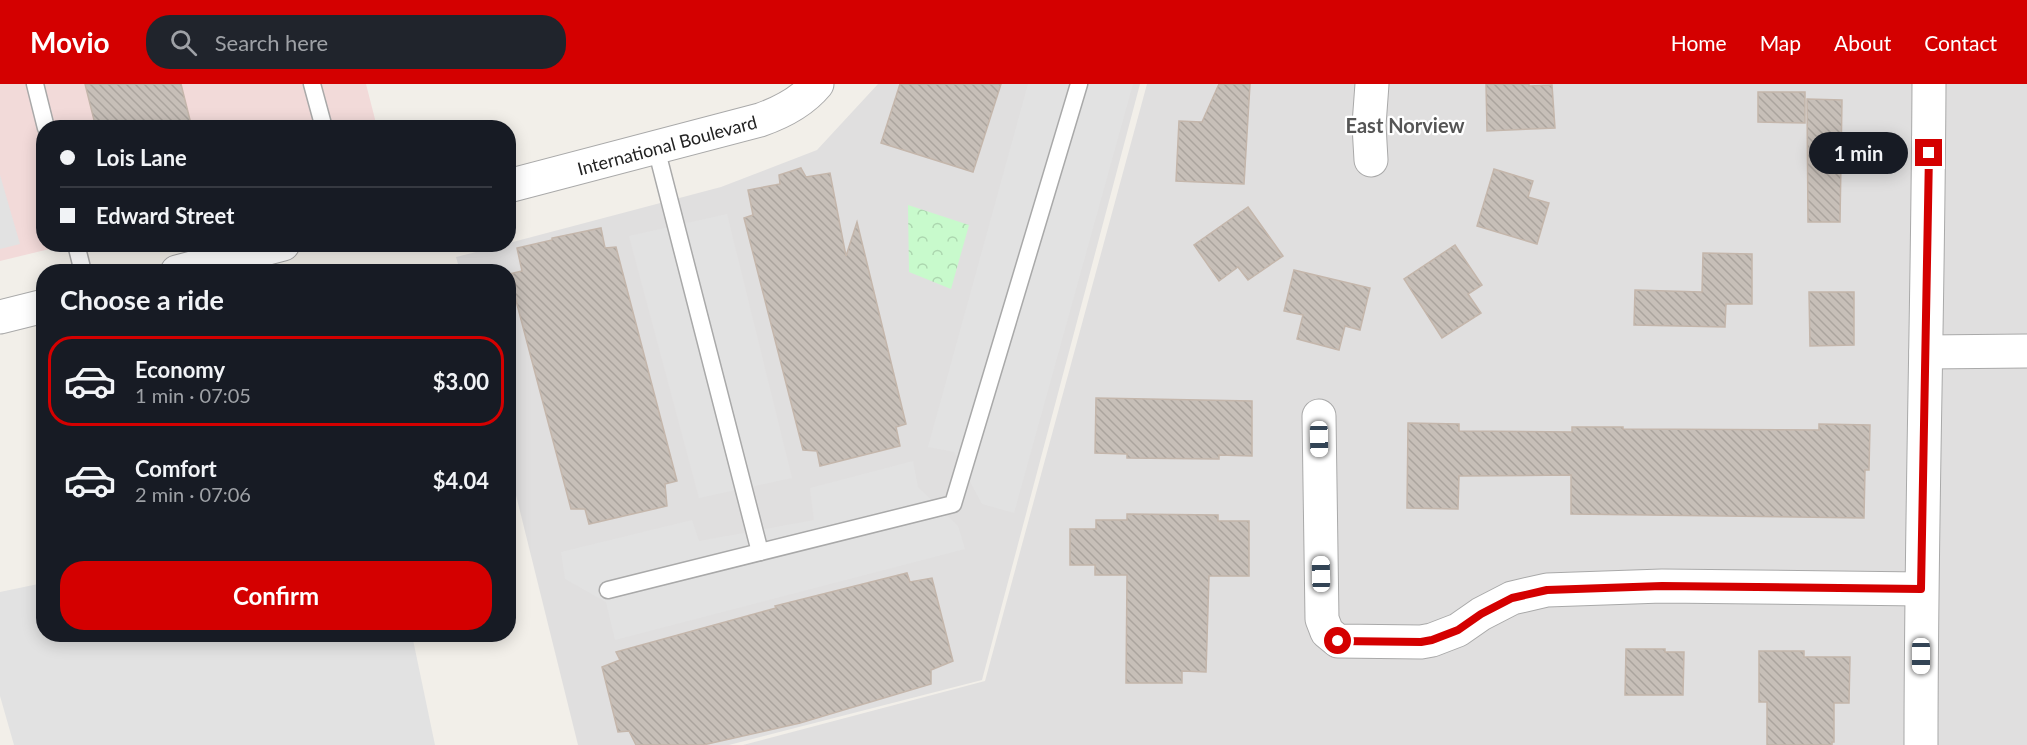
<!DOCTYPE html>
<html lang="en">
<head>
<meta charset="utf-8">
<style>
	body { margin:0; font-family:Lato,sans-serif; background:#20242c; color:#f1f3f6; height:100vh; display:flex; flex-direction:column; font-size:22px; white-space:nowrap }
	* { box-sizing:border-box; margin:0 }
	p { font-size:20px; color:#9ea1a6 }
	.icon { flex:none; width:33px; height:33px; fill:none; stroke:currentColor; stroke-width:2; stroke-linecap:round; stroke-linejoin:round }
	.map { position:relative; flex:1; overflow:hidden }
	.drawer { position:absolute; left:36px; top:180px; width:480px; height:378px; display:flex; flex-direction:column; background:#171b24; border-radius:24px; box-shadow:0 3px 15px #0003 }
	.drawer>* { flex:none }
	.banner { position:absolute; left:36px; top:36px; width:480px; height:132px; border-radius:24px; box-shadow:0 3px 15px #0003; display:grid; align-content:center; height:132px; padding:0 24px; background:#171b24 }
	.end { position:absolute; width:27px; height:27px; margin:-14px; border:8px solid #d40000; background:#fff; box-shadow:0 0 0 3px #fff }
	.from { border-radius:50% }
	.bubble { position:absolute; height:42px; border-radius:21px; background:#171b24; box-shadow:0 3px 15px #0003; font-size:20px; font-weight:700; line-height:42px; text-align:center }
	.car { position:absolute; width:18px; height:36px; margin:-18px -9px; border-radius:8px; box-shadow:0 0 4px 2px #0007; background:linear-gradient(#fff 24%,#345 0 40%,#fff 0 76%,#345 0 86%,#fff 0) }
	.banner b { display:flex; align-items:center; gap:21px; height:57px; font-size:22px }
	.banner b+b { border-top:2px solid #363941 }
	.banner i { width:15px; height:15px; background:#f1f3f6 }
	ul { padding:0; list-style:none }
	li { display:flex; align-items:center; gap:18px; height:90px; margin:0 12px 9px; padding:0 12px; border:3px solid transparent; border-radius:24px }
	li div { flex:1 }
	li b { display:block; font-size:22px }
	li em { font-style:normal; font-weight:700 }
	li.current { border-color:#d40000 }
	li>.icon { width:54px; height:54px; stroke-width:1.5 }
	h2 { padding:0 24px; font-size:27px; line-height:72px }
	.cta { display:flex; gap:12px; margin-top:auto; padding:12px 24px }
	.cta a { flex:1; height:69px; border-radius:24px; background:#d40000; color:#fff; font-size:24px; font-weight:700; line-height:69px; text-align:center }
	header { display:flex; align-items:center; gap:36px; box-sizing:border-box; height:84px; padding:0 30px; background:#d40000; color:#fff }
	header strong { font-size:28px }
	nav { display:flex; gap:33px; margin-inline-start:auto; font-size:21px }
	.search { width:420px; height:54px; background:#20242c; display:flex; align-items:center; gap:15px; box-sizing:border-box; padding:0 21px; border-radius:24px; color:#9ea1a6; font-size:22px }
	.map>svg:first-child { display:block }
	.residential { fill:#e0dfdf }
	.commercial { fill:#f2dad9 }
	.park { fill:url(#park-crowns) }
	.parking { fill:#e2e2e2 }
	.building { fill:url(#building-back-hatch); stroke:#c4b6ab; stroke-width:1.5 }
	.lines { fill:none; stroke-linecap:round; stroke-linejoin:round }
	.lane-casing { stroke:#a9a9a9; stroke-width:19 }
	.street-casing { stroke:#a9a9a9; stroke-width:35 }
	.lane { stroke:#fff; stroke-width:16 }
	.street { stroke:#fff; stroke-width:33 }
	.route { stroke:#d40000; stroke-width:8 }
	.labels { text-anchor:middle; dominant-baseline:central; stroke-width:4.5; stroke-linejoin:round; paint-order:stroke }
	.street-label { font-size:18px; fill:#222; stroke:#fff }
	.neighbourhood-label { font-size:20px; font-weight:bold; fill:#555; stroke:#fff }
</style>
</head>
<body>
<header>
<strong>Movio</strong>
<div class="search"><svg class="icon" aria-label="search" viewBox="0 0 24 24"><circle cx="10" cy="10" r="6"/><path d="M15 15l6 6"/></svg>Search here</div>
<nav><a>Home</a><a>Map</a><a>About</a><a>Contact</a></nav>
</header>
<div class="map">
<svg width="2027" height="661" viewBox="0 0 2027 661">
	<defs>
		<pattern id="park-crowns" width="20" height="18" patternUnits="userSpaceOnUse" patternTransform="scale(1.5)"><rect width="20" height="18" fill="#c8facc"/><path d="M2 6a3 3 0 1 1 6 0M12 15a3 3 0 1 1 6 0" fill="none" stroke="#acd6af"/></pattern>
		<pattern id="building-back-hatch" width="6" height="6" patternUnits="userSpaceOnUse" patternTransform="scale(1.5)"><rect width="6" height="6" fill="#c7bfb8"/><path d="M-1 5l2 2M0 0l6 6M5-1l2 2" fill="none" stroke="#aba49e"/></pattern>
	</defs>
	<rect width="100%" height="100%" fill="#f2efe9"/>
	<g class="residential">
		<polygon points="878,0 1140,0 982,596 729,661 578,661 509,383 508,188 460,187 456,173 508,160 509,159 721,103 817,66"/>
		<polygon points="1147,0 2027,0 2027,661 743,661 985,597"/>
	</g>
	<polygon class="commercial" points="0,0 366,0 377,43 44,44 44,160 66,161 0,177"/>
	<polygon class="park" points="908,121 969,141 951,205 909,188"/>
	<g class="parking">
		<polygon points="1028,0 1133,0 1014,429 982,420 954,368 928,363"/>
		<polygon points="0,91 20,160 0,165"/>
		<polygon points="727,130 792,394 699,414 629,152"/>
		<polygon points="913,377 918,403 958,442 965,465 615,556 606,518 565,495 561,468 692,436 699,457 814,436 810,404"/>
		<polygon points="43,499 44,550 412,551 435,661 14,661 0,612 0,508"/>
	</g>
	<g class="building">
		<polygon points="85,0 181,0 192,44 96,44"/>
		<polygon points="900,0 1001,0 973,88 881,59"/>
		<polygon points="1219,0 1250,0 1244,100 1176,97 1179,37 1202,38"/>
		<polygon points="1486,0 1529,0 1529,2 1552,1 1555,44 1487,47"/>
		<polygon points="1758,8 1805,8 1805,39 1758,38"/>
		<polygon points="1807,15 1842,16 1840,138 1808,138"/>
		<polygon points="801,84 806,93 830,89 846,172 857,138 906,340 896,343 900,362 820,382 817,367 803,366 744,134 753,131 748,106 780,100 779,91"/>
		<polygon points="1494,85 1533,97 1528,113 1549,119 1537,160 1477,142"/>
		<polygon points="1248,123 1283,172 1248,196 1238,183 1219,197 1194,161"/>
		<polygon points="601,144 605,164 616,163 677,397 665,400 667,422 589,440 585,425 571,425 509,190 522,187 517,164 552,156 552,154"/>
		<polygon points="1455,161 1482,201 1468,210 1481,229 1442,254 1404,195"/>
		<polygon points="1703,169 1752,170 1752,220 1726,220 1725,243 1634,241 1635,206 1702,208"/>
		<polygon points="1294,186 1370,204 1360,246 1345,242 1339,266 1297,255 1303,231 1284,227"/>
		<polygon points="1809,208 1854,208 1854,261 1810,262"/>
		<polygon points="1096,314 1252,317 1252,372 1219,371 1219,375 1127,374 1127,370 1095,369"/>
		<polygon points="1408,339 1459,340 1459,347 1572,348 1572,343 1623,343 1623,345 1819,346 1819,340 1870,341 1869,386 1865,386 1864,434 1571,430 1571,391 1459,392 1458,425 1407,424"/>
		<polygon points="1127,430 1218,431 1218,437 1249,437 1249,492 1209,492 1206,588 1182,587 1182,599 1126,599 1127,491 1095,491 1095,481 1070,481 1070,445 1096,445 1096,436 1127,436"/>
		<polygon points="907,489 910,498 932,494 953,577 931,586 931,600 800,639 703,661 636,661 629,647 618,648 602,583 620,576 616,568 776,524 775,522"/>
		<polygon points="1626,565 1665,565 1665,568 1684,568 1683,611 1625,611"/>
		<polygon points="1759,567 1804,567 1804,573 1850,573 1849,619 1834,619 1834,658 1832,658 1832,661 1767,661 1767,618 1759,618"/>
	</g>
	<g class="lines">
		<defs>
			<g id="lane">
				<polyline points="35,0 46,44"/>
				<polyline points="312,0 324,44"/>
				<polyline points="656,64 760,468"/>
				<polyline points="76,160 83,188"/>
				<polyline points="608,506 953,420 1079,0"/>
			</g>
			<g id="street">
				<polyline points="1371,76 1369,41 1372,0"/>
				<path d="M 508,102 L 760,36 C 780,29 803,17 817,0"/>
				<polyline points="177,188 283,160"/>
				<polyline points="0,233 44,222"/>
				<polyline points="1926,268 2027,267"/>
				<polyline points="1319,332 1322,535 1327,548 1338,557 1421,558 1432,556 1458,546 1481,530 1512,514 1547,506 1662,502 1921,505"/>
				<path d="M 1921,661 C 1921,441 1928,220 1929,0"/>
			</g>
		</defs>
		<use href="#lane" class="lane-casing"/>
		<use href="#street" class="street-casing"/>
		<use href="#lane" class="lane"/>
		<use href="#street" class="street"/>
	</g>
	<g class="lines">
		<polyline class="route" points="1338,557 1421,558 1432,556 1458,546 1481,530 1512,514 1547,506 1662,502 1921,505 1929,69"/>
	</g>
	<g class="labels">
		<g class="street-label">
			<text transform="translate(667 61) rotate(-15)">International Boulevard</text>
		</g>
		<g class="neighbourhood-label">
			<text x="1405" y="41">East Norview</text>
		</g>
	</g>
</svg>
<i class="end from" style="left:1338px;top:557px"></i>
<i class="end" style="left:1929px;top:69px"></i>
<div class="bubble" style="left:1809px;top:48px;width:99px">1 min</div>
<i class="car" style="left:1319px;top:355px;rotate:179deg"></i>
<i class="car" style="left:1321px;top:490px;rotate:359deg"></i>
<i class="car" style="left:1921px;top:572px;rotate:180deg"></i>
<div class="banner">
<b><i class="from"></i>Lois Lane</b>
<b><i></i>Edward Street</b>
</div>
<section class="drawer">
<h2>Choose a ride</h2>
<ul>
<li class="current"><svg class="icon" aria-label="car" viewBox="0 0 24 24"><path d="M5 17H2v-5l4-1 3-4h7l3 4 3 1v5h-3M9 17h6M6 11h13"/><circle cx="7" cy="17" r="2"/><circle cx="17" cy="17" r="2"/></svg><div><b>Economy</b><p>1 min · 07:05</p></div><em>$3.00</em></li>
<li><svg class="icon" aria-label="car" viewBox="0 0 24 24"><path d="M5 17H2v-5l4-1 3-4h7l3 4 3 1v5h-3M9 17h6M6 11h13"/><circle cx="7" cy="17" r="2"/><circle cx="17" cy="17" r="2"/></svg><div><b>Comfort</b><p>2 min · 07:06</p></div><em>$4.04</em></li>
</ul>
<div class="cta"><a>Confirm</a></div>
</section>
</div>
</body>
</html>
